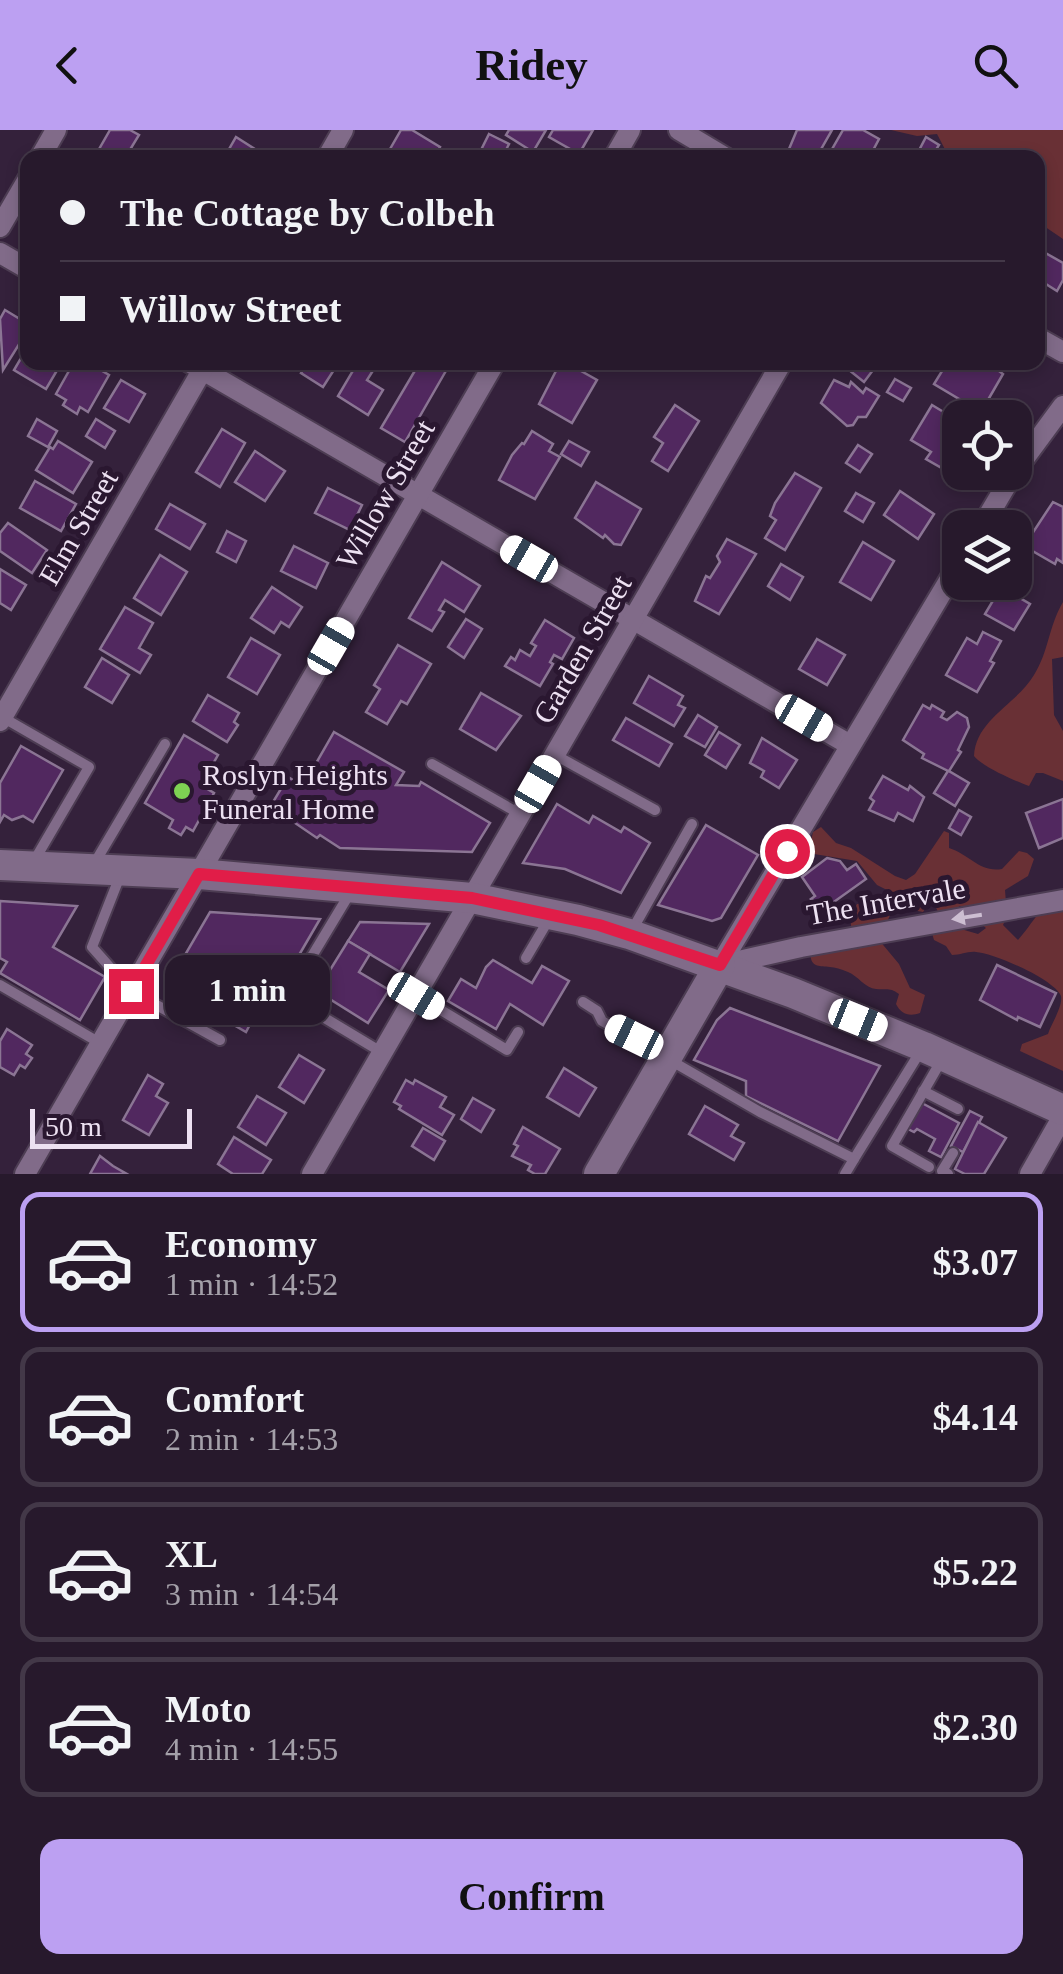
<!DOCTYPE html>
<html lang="en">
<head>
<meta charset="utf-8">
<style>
	body { margin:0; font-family:"Times New Roman",serif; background:#332638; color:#f1f3f6; height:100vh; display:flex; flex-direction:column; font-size:38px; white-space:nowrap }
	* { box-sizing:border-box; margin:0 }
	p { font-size:32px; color:#a4a0a9 }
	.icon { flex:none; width:55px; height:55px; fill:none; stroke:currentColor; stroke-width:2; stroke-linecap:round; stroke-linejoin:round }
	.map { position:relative; height:1044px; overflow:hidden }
	.details { display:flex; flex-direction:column; background:#27192c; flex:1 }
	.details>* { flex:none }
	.top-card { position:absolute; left:20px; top:20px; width:1025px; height:220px; border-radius:20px; box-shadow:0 5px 15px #0003,0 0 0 2px #433848; display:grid; align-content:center; height:220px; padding:0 40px; background:#27192c }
	.controls { position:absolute; left:942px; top:270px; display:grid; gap:20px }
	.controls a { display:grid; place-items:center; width:90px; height:90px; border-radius:20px; background:#27192c; box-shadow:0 5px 15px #0003,0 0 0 2px #433848; font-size:50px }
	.scale { position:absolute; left:30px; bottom:25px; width:162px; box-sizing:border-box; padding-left:10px; border:5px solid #ede1f2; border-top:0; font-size:28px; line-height:35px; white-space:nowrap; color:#ede1f2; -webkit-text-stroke:8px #2a1730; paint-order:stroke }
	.end { position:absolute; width:45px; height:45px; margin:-22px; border:12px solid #e11d48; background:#fff; box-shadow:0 0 0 5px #fff }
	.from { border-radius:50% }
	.bubble { position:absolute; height:70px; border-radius:20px; background:#27192c; box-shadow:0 5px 15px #0003,0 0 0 2px #433848; font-size:32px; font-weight:600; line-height:70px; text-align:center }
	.car { position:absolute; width:30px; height:60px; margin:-30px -15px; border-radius:12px; box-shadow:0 0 8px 2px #0007; background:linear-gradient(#fff 24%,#345 0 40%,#fff 0 76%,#345 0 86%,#fff 0) }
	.top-card b { display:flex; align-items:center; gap:35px; height:95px; font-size:38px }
	.top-card b+b { border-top:2px solid #433848 }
	.top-card i { width:25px; height:25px; background:#f1f3f6 }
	ul { padding:18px 0 0; list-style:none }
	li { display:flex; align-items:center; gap:30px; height:140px; margin:0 20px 15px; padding:0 20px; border:5px solid #433848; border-radius:20px }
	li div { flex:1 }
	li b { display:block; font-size:38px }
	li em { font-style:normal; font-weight:600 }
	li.current { border-color:#bca0f2 }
	li>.icon { width:90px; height:90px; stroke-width:1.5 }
	.cta { display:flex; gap:20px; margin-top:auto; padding:20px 40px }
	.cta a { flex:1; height:115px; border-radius:20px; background:#bca0f2; color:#111; font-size:40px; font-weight:600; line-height:115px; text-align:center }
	header { display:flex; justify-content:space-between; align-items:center; height:130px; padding:0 40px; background:#bca0f2; color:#111; font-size:45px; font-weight:600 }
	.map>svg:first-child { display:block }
	.green { fill:#693035 }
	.building { fill:#51285f; stroke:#8b7594; stroke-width:2.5 }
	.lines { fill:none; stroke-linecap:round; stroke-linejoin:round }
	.lane-casing { stroke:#4d3d53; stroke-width:14 }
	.street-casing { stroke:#4d3d53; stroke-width:24 }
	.secondary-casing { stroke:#4d3d53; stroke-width:34 }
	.lane { stroke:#816b89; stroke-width:10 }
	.street { stroke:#816b89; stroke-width:20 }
	.secondary { stroke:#816b89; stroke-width:30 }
	.oneway { fill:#cdbed2 }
	.route { stroke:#e11d48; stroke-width:12 }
	.poi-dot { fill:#7ed153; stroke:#2a1730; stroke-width:4 }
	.labels { text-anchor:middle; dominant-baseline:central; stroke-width:10; stroke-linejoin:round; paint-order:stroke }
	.street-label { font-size:30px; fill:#ede1f2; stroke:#2a1730 }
	.poi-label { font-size:30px; fill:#ede1f2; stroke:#2a1730; text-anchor:start }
</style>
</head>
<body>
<header><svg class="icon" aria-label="back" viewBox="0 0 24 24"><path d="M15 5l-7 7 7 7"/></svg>Ridey<svg class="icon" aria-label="search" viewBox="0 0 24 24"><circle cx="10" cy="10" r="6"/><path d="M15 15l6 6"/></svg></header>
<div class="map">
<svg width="1063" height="1044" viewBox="0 0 1063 1044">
	<rect width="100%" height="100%" fill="#34213b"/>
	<g class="green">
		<polygon points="891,0 1063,0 1063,109 1038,92 1038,28 949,27 937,4 917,6"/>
		<path d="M 1063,472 L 1063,527 L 1052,529 L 1054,585 L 1063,601 L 1063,651 L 1043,643 L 1036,643 L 1029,656 C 1015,651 983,637 974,626 C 976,589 1016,575 1034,545 C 1049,521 1048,498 1063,472 Z"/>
		<path d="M 821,697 L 836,713 L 851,718 L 895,746 L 906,750 L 915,744 L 944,701 L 949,703 L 949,718 C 969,724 980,743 1002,739 L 1019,721 L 1027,723 L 1034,729 L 1028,746 L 1005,760 L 1007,786 L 1003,795 L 1018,810 C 1030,797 1049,765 1063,759 L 1063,941 L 1020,921 L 1022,914 L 1048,904 C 1051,894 1063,877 1061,866 C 1054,849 993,823 976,822 C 968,821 961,825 952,825 L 946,816 L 934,810 L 931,800 L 954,797 L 978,804 L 986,798 L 960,776 L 948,784 L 939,784 L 932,769 L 923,782 L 902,778 L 897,765 L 877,755 L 857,731 L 814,724 L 809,719 L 813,702 Z"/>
		<path d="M 863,773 L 880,785 L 887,780 L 891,783 L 879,810 L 899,834 L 910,858 L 925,865 L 920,883 C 909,887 901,884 896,874 L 899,864 C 890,857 887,860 876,859 C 865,858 858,846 848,842 C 821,829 805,850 812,805 L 817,803 L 820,807 L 852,804 L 850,786 L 857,774 Z"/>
	</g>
	<g class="building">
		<polygon points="110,0 130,0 139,5 125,28 94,28"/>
		<polygon points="401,0 412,0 440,17 434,28 386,26"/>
		<polygon points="509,0 546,0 533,22 506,5"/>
		<polygon points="553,0 593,0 579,24 549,7"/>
		<polygon points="797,0 832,0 816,28 803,28 789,19"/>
		<polygon points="843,0 863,0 879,9 869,28 827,28"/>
		<polygon points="489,4 509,14 502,28 490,28 480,22"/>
		<polygon points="236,7 269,28 224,28"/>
		<polygon points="926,7 939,15 931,28 915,28"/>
		<polygon points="1042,121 1063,133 1063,150 1057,161 1038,149 1038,128"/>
		<polygon points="5,180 28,194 28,200 3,240 0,189"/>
		<polygon points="28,216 28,232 62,232 46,259 14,240"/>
		<polygon points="74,232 87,232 109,245 88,282 80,277 77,284 63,275 66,270 56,264"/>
		<polygon points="308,232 339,232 323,257 301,243"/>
		<polygon points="358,232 374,239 367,250 383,260 368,285 338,266"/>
		<polygon points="420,232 436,232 447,239 405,312 381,298"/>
		<polygon points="565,232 597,250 572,293 539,274 558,237 561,238"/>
		<polygon points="839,232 879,232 864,252"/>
		<polygon points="962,232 987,232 1003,244 981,282 934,254 947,233 958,239"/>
		<polygon points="895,249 911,258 903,271 887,262"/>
		<polygon points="121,250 145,264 129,292 104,278"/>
		<polygon points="834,250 849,257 851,252 863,263 866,258 879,266 866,287 858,287 853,295 847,296 821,273"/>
		<polygon points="675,275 699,291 668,341 652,331 663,313 654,307"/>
		<polygon points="932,275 960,292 958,325 947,341 926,329 931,322 911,310"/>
		<polygon points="37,289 57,301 48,317 28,306"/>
		<polygon points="96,289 115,301 105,318 86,306"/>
		<polygon points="222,299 245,313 220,357 196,342"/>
		<polygon points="532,301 553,314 549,321 560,327 535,369 499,350 512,325 522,313 524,314"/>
		<polygon points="58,311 92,332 73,363 36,340 50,317 53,319"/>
		<polygon points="569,311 589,322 581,336 561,324"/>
		<polygon points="858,315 872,324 860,342 846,333"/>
		<polygon points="255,321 285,341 265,371 235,352"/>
		<polygon points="795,343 821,358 785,420 765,408 776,390 770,386 775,373"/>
		<polygon points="35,351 76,374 61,401 20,378"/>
		<polygon points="596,352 641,379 621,415 614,414 605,405 603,408 575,388"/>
		<polygon points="328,358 362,375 350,400 315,383"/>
		<polygon points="900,361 934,384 918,409 884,385"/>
		<polygon points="856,363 874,373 863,392 845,381"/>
		<polygon points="1053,372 1063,377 1063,433 1057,429 1055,434 1024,416"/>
		<polygon points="170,374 205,394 190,419 156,399"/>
		<polygon points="8,393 47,420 32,443 0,421 0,403"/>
		<polygon points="227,401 246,411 236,432 217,422"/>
		<polygon points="727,409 756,424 719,484 695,471 706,446 710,448 720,432 717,426"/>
		<polygon points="863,412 894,431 871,470 840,452"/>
		<polygon points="294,416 328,433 316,458 281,441"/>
		<polygon points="160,425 187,442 161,485 134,468"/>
		<polygon points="442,432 480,456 464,482 445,470 439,480 444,482 432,501 409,488"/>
		<polygon points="781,434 803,447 790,470 768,456"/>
		<polygon points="0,439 26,455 11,480 0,473"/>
		<polygon points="272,457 302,477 289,497 281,492 274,503 251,488"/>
		<polygon points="1001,457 1030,474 1014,500 985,484"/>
		<polygon points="125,477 153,493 139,518 151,525 140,543 100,519"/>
		<polygon points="466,489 482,499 464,528 448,517"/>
		<polygon points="545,490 574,508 562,529 554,525 550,532 553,534 540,556 505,536 511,527 515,530 520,520 530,526 536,516 531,513"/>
		<polygon points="983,502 1001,511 990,531 994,533 977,562 946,545 967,508 977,514"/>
		<polygon points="251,508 280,525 257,564 228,547"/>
		<polygon points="817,509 845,525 827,555 799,539"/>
		<polygon points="398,515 431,534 407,574 401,571 387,594 366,582 380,559 374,555"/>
		<polygon points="102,528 129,545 112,573 85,557"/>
		<polygon points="649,546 683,566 678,575 685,578 674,596 634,573"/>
		<polygon points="481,563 521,586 496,620 460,599"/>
		<polygon points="208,565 239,583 234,592 238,595 227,612 193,591"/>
		<polygon points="923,575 930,579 932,575 944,582 941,587 947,590 957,582 967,588 969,597 958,620 961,622 949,641 969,653 955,676 934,663 948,641 922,628 924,624 903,610"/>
		<polygon points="698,585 717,597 705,617 685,606"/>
		<polygon points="626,588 672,614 659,636 613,610"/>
		<polygon points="334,602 404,642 396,655 419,656 421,652 490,693 472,722 340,718 320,705 317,708 279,682 282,678 273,672 288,647 303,656"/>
		<polygon points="719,602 740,615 726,638 705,625"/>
		<polygon points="184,605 218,625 201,655 214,663 193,701 186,697 181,705 169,698 173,690 145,673"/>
		<polygon points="762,608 797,630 779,658 761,647 764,641 750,633"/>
		<polygon points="21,616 63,640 33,692 23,686 12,690 4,685 0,692 0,653"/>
		<polygon points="883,646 908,660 910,656 924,667 913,691 898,683 894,691 869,680 874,671 870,668"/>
		<polygon points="1063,669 1063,708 1039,718 1026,683"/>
		<polygon points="557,674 589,693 593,686 621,702 624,697 650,713 621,763 565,739 523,733"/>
		<polygon points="959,680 971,687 961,705 949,698"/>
		<polygon points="706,695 758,725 721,788 712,791 658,775"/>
		<polygon points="827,728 840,731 847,740 856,734 866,749 824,779 811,769 815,766 802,747"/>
		<polygon points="0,771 77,776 53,817 105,847 80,890 0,843 7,832 0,828"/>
		<polygon points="210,782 320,789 263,887 256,883 246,902 208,880 220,861 178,837"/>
		<polygon points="360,792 429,794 400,842 348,811"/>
		<polygon points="348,811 370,824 359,842 389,860 368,893 317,861"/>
		<polygon points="493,830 532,853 542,836 569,851 543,895 510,874 496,899 448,871 461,849 476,858 486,837"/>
		<polygon points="997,835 1056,863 1040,897 1018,887 1017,890 980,870"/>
		<polygon points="730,878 880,936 838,1011 746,966 746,951 694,930 717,890"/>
		<polygon points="7,899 32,915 26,924 32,928 25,938 20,935 14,945 0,937 0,911"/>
		<polygon points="299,925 324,940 304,973 279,957"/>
		<polygon points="564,938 596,958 579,986 547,967"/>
		<polygon points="148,945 163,954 156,966 168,973 149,1005 123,990"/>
		<polygon points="406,950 413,954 415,950 446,967 440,977 454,985 442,1005 399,979 401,976 394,972"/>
		<polygon points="257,966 286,983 266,1015 238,997"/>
		<polygon points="473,968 494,980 481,1002 461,989"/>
		<polygon points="920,972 959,993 941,1027 929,1021 935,1009 917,999 914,1002 906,998"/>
		<polygon points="705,976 738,995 731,1006 744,1013 734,1030 689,1004"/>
		<polygon points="970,981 982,987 963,1022 951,1016"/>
		<polygon points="978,992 1006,1008 984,1044 965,1044 955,1039"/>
		<polygon points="523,997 560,1019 545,1044 535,1044 528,1040 531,1035 512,1026 518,1016 514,1014"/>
		<polygon points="423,998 445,1011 434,1030 412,1016"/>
		<polygon points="234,1007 271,1030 262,1044 233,1044 218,1034"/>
		<polygon points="100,1026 113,1036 127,1044 90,1044"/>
	</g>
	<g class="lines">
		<defs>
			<g id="lane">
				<polyline points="2,587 89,637 34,731"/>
				<polyline points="555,625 655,680"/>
				<polyline points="432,634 520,684"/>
				<polyline points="94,734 165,614"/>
				<polyline points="120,746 92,817 131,861 220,910"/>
				<polyline points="350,763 288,866 383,923"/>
				<polyline points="631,802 692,694"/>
				<polyline points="526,828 549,789"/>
				<polyline points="0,855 100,913"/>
				<polyline points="416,865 507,920 518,902"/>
				<polyline points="583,872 597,881 602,891 760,982 854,1029 920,922"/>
				<polyline points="923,961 958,979"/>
				<polyline points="929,1037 892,1016 941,931"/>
				<polyline points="845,1044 854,1029"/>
				<polyline points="948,1044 942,1041 953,1023"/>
			</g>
			<g id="street">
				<polyline points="679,0 726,28"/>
				<polyline points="40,28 56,0"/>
				<polyline points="327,28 343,0"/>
				<polyline points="614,28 630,0"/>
				<polyline points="0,97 28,49"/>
				<polyline points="0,123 28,139"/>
				<polyline points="1038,208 1063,222"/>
				<polyline points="189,232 850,615"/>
				<polyline points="1015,341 1063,276"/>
				<polyline points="981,398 1014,342"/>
				<polyline points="0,591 207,232"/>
				<polyline points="720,835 960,432"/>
				<polyline points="721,835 801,817 1063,770"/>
				<polyline points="25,1044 495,232"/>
				<polyline points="312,1044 782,232"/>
				<polyline points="1030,1044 1063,986"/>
			</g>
			<g id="secondary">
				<polyline points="0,735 199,744 472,768 578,790 629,804 793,863 924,917 1063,980"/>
				<polyline points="599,1044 720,835"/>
			</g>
		</defs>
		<use href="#lane" class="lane-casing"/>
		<use href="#street" class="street-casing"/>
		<use href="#secondary" class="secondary-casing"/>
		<use href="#lane" class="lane"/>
		<use href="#street" class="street"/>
		<use href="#secondary" class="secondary"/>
	</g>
	<defs><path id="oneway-solid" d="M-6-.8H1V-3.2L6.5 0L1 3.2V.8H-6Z" transform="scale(2.5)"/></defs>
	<use class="oneway" href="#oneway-solid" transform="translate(967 787) rotate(171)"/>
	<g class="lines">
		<polyline class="route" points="131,861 199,744 472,768 599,795 720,835 787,721"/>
	</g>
	<circle class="poi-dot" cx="182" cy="661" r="10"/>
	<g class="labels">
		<g class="street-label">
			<text transform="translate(385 364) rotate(-60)">Willow Street</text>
			<text transform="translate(78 397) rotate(-60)">Elm Street</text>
			<text transform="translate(582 519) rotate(-60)">Garden Street</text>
			<text transform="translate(886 771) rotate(-10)">The Intervale</text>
		</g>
		<g class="poi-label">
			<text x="202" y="644">Roslyn Heights<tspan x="202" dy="34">Funeral Home</tspan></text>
		</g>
	</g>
</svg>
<div class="controls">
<a><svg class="icon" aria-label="locate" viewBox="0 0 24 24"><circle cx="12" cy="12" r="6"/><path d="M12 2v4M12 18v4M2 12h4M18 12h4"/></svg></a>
<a><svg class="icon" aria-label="layers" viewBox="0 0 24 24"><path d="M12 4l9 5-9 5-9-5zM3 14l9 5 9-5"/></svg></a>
</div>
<div class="scale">50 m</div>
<i class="end from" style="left:787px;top:721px"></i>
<i class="end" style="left:131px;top:861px"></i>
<div class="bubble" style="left:165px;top:825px;width:165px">1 min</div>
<i class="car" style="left:529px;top:429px;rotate:300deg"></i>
<i class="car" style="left:331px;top:516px;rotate:30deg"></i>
<i class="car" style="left:804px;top:588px;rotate:120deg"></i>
<i class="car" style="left:538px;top:654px;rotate:30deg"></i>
<i class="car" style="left:416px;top:866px;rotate:121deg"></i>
<i class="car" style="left:858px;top:890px;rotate:112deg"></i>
<i class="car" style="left:634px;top:907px;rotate:296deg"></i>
<div class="top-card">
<b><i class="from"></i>The Cottage by Colbeh</b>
<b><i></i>Willow Street</b>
</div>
</div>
<section class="details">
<ul>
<li class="current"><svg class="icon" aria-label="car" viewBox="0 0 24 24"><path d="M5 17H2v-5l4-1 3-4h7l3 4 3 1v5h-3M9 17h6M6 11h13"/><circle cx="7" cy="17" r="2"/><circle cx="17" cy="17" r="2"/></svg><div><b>Economy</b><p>1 min · 14:52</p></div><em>$3.07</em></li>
<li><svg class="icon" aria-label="car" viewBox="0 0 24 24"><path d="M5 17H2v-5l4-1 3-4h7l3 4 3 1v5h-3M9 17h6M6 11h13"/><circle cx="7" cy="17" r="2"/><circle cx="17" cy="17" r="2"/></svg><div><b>Comfort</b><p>2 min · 14:53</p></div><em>$4.14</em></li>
<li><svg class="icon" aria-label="car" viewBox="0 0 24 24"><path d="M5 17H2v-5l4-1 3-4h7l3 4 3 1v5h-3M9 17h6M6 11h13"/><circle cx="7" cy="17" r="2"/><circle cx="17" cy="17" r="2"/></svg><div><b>XL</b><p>3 min · 14:54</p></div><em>$5.22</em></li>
<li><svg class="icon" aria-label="car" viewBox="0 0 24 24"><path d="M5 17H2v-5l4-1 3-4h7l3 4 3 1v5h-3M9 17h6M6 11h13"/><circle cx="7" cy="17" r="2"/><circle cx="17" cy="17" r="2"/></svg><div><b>Moto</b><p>4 min · 14:55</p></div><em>$2.30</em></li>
</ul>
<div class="cta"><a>Confirm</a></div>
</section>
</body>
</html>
